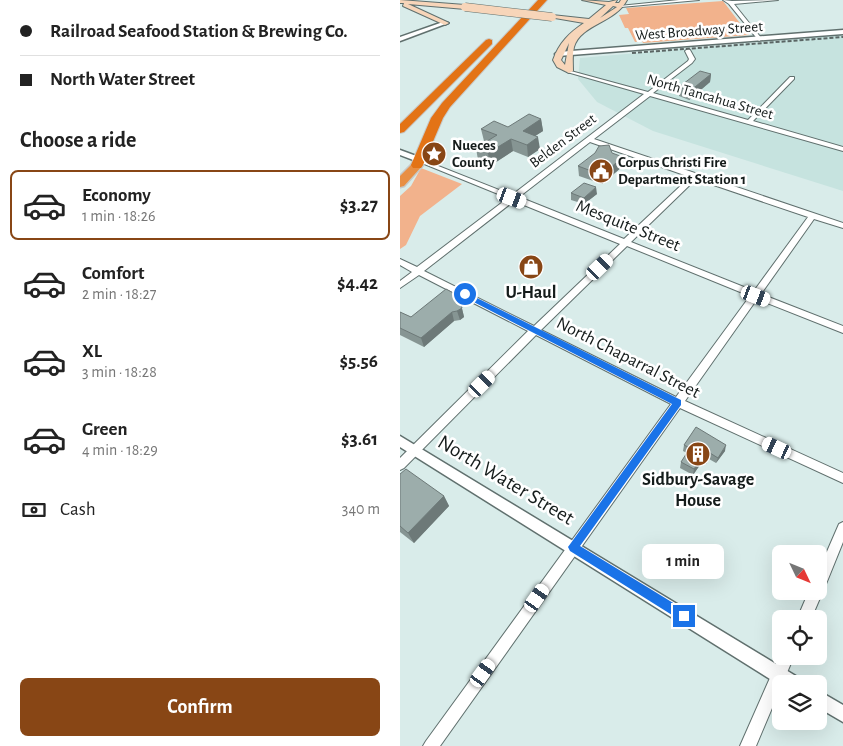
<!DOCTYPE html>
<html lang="en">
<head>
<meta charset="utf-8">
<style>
	body { margin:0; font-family:"Alegreya Sans",sans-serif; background:#f2f2f2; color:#222; height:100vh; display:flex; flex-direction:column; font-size:19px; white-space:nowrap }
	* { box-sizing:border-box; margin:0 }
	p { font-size:16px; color:#767676 }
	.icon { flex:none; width:28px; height:28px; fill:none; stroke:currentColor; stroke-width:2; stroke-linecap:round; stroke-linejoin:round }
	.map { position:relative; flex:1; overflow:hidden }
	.panel { display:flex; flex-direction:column; background:#fff; width:400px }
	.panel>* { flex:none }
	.top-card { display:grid; align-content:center; height:110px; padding:0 20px; background:#fff }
	.needle { width:32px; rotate:133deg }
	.controls { position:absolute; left:372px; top:545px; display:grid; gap:10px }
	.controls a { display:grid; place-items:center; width:55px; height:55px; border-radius:8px; background:#fff; box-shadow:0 5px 20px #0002; font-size:25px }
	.end { position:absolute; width:22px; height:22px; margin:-11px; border:6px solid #1a73e8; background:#fff; box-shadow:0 0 0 2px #fff }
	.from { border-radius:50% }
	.bubble { position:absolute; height:35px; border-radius:8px; background:#fff; box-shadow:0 5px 20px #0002; font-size:16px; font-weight:700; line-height:35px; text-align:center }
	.car { position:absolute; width:15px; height:30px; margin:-15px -8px; border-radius:6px; box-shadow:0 0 4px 1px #0007; background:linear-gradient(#fff 24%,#345 0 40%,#fff 0 76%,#345 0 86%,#fff 0) }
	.top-card b { display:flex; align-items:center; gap:18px; height:48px; font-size:19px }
	.top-card b+b { border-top:1px solid #e0e0e0 }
	.top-card i { width:12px; height:12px; background:#222 }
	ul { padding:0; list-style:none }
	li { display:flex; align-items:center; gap:15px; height:70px; margin:0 10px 8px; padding:0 10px; border:2px solid transparent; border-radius:8px }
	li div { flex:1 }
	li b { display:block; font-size:19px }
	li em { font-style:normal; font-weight:700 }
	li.selected { border-color:#884615 }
	li>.icon { width:45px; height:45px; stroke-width:1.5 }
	h2 { padding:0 20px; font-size:22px; line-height:60px }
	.pay { display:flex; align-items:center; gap:12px; height:55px; padding:0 20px; font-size:19px }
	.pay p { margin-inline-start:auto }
	.action { display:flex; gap:10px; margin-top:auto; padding:10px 20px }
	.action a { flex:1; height:58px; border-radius:8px; background:#884615; color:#fff; font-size:20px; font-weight:700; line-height:58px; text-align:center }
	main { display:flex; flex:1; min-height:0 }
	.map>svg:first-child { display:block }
	.built { fill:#c6e3df }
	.green { fill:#f2b28c }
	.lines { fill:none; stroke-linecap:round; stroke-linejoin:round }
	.minor-casing { stroke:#60706e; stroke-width:2 }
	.tertiary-casing { stroke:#60706e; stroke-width:3 }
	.secondary-casing { stroke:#60706e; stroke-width:2 }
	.trunk-casing { stroke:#c7c9c8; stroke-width:3 }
	.motorway-casing { stroke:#c7c9c8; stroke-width:2 }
	.minor { fill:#fff; fill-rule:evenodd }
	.tertiary { fill:#fff; fill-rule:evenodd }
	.secondary { fill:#f7d5b9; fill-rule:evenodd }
	.trunk { fill:#e88f44; fill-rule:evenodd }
	.motorway { fill:#e37316; fill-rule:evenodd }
	.rail { stroke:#5a6564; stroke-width:2; stroke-dasharray:4 2; stroke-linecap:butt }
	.secondary-bridge-casing { stroke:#60706e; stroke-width:9; stroke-linecap:butt }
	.secondary-bridge { stroke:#f7d5b9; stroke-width:8 }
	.wall { fill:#869593 }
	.shaded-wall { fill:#6d7978 }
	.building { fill:#9cadab; stroke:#6d7978 }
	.route { fill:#1a73e8 }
	.labels { text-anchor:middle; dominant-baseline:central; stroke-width:5; stroke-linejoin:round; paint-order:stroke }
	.far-street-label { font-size:15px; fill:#151c1b; stroke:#fff }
	.far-poi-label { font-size:15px; font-weight:bold; fill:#151c1b; stroke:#fff; text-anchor:start }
	.street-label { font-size:18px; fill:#151c1b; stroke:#fff }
	.poi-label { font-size:18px; font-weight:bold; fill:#151c1b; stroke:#fff }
	.near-street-label { font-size:21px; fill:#151c1b; stroke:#fff }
</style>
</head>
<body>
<main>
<section class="panel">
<div class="top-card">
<b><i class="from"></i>Railroad Seafood Station &amp; Brewing Co.</b>
<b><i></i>North Water Street</b>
</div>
<h2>Choose a ride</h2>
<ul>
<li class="selected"><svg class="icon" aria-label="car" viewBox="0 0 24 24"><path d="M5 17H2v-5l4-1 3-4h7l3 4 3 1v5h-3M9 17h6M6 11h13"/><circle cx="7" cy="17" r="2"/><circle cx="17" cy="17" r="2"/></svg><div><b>Economy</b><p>1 min · 18:26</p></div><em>$3.27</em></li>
<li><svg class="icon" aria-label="car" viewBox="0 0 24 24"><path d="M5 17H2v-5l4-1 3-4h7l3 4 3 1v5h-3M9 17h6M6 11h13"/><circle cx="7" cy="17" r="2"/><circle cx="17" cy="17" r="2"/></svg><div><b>Comfort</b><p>2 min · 18:27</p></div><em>$4.42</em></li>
<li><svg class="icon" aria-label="car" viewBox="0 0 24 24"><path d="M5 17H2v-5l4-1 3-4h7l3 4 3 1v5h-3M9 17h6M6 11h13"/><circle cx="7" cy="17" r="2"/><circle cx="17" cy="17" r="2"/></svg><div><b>XL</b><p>3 min · 18:28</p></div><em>$5.56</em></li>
<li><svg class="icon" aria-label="car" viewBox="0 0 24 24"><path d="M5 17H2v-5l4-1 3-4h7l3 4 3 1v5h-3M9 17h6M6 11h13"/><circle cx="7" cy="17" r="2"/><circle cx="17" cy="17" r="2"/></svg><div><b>Green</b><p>4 min · 18:29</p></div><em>$3.61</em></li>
</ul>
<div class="pay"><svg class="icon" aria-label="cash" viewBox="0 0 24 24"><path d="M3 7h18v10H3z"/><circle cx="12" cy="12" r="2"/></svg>Cash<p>340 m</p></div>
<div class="action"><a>Confirm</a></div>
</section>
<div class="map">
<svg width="443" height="746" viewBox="0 0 443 746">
	<rect width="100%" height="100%" fill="#d9ecea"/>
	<polygon class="built" points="443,35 443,191 253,131 197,102 178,79 180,58"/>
	<g class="green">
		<polygon points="323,1 349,35 243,43 242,41 235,42 228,28 225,28 219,15 229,14 226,8"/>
		<polygon points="21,168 62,184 20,216 6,245 0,249 0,196 11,186"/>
	</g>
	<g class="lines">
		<defs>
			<g id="minor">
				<polygon points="279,0 299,0 221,7 219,6"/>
				<polygon points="323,0 332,1 378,0 334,4 362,39 359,41 329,4"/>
				<path d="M 288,49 L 290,50 L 295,59 L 292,63 L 253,93 L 348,120 L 390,77 L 394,77 L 394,79 L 353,121 L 443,147 L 443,151 L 250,96 L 194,139 L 443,223 L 443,228 L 414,219 L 361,294 L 443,326 L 443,333 L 357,299 L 285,401 L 443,473 L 443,483 L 280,408 L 40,746 L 23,746 L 26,741 L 271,404 L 136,335 L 4,468 L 0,470 L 0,458 L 128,331 L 19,275 L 0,288 L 0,281 L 12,272 L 0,265 L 0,259 L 17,267 L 108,198 L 12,159 L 18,158 L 112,195 L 244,94 L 167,72 L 167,70 L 248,92 L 288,61 L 289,59 L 285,51 ZM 190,142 L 290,177 L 224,239 L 119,197 ZM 296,179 L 408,217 L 354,291 L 231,242 ZM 114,201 L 220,244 L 134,326 L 24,271 ZM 227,246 L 350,296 L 276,397 L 141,330 Z"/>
				<polygon points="443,522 443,542 424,589 422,589 423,591 411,619 397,619 409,591 419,591 419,570 439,524"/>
				<polygon points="381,653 381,656 394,656 356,746 340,746"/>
			</g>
			<g id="tertiary">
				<polygon points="43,22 48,23 0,41 0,37"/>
				<polygon points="443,30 443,34 158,56 155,54 158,52"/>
				<polygon points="0,150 19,157 20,159 16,161 0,155"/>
				<polygon points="0,436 399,678 401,684 381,684 381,686 0,447"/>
				<polygon points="419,691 443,705 443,722 419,708"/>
			</g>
			<g id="secondary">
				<polygon points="0,0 65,5 68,7 65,9 8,4 47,22 49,23 45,25 3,6 4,3 0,3"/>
				<path d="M 182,0 L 209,2 L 217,0 L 215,3 L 219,3 L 221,0 L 227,0 C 215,23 181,24 174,47 C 172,55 173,63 173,71 L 169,73 L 157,67 L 153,60 C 159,43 169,33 184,23 L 149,17 L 152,15 L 189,19 L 206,5 ZM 213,6 L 217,7 L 200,18 ZM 169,43 L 165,65 L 161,60 Z"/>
			</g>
			<polygon id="trunk" points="17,162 23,165 4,186 0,187 0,176 13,163"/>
			<g id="motorway">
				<polygon points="138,0 147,0 50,107 43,118 23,165 21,168 13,168 11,165 31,118 42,103"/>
				<polygon points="89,39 92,40 92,44 4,132 0,133 0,124 86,40"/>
			</g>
		</defs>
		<use href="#minor" class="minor-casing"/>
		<use href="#tertiary" class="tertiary-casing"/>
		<use href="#secondary" class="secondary-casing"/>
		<use href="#trunk" class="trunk-casing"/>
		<use href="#motorway" class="motorway-casing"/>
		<use href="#minor" class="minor"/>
		<use href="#tertiary" class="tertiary"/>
		<use href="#secondary" class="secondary"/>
		<use href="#trunk" class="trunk"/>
		<use href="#motorway" class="motorway"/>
		<polyline class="rail" points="232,53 443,37"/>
		<defs>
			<polyline id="secondary-bridge" points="65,7 152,17"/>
		</defs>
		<use href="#secondary-bridge" class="secondary-bridge-casing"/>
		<use href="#secondary-bridge" class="secondary-bridge"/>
	</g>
	<g class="wall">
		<polygon points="311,74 310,82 289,100 279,96 279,87"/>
		<polygon points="141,119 143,131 135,136 140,149 128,157 113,151 90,166 78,160 76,148 86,142 84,141 81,129 108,127"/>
		<polygon points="223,157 223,166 202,184 179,176 178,166"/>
		<polygon points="171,193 197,194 184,204 171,200"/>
		<polygon points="59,296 64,317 60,320 54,321 24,347 0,335 0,312 11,317"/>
		<polygon points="284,445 325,451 316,463 309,459 306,464 302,462 293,475 280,468 281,462 287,453 283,451"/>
		<polygon points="0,474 44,496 49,506 14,543 0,532"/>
	</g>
	<g class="shaded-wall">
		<polygon points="311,74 310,82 289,100 290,91"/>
		<polygon points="141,119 143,131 124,143 123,131"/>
		<polygon points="138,137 140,149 128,157 127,145"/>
		<polygon points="111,139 113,151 90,166 88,153"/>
		<polygon points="223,157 223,166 202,184 202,175"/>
		<polygon points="196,187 197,194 184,204 184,198"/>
		<polygon points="59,296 64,317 60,320 57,311"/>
		<polygon points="52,312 54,321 24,347 21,338"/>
		<polygon points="326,445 325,451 316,463 318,458"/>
		<polygon points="310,453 309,459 306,464 307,458"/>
		<polygon points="303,456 302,462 293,475 294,469"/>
		<polygon points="44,496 49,506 14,543 8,533"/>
	</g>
	<g class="building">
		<polygon points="300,71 311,74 290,91 279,87"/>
		<polygon points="129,114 141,119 123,131 138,137 127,145 111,139 88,153 76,148 97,135 81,129 94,121 108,127"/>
		<polygon points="209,145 212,153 223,157 202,175 178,166 195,153 199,146"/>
		<polygon points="184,183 196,187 184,198 171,193"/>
		<polygon points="46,289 59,296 62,308 57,311 52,312 21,338 0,328 0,312 11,317"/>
		<polygon points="296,427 326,445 318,458 310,453 307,458 303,456 294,469 281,462 290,448 284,445"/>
		<polygon points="6,469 44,496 8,533 0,526 0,474"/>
	</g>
	<polygon class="route" points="62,293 67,293 281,400 281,405 180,546 288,612 290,616 288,620 284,622 280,620 170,551 168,547 272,404 62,296"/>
	<defs>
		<symbol id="sight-disc" viewBox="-11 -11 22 22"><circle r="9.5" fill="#884615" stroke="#fff"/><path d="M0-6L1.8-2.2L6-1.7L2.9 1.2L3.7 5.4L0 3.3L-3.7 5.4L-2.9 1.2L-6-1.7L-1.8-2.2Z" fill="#fff"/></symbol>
		<symbol id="civic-disc" viewBox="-11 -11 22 22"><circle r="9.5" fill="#884615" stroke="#fff"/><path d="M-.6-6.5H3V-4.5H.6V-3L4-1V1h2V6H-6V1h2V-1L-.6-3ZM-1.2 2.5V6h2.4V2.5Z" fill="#fff"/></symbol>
		<symbol id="shop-disc" viewBox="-11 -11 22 22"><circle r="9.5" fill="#884615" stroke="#fff"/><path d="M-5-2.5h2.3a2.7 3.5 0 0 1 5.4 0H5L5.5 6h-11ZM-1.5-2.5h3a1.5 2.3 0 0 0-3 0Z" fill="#fff"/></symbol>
		<symbol id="building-disc" viewBox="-11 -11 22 22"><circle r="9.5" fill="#884615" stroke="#fff"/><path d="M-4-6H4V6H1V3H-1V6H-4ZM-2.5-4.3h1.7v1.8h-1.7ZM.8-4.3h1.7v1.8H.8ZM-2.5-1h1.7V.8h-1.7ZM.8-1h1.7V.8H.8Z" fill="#fff"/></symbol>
	</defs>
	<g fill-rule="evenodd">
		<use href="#sight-disc" x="20" y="140" width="28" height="28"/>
		<use href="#civic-disc" x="187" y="157" width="28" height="28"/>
		<use href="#shop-disc" x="117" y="253" width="28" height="28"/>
		<use href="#building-disc" x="284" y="440" width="28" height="28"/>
	</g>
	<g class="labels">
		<g class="far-street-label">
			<text transform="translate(299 31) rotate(-4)">West Broadway Street</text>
			<text transform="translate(310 97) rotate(16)">North Tancahua Street</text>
			<text transform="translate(163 141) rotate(-37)">Belden Street</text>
		</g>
		<g class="far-poi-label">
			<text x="52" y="145">Nueces<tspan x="52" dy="17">County</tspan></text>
			<text x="218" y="162">Corpus Christi Fire<tspan x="218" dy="17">Department Station 1</tspan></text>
		</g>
		<g class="street-label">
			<text transform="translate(228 226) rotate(22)">Mesquite Street</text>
			<text transform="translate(228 358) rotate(27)">North Chaparral Street</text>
		</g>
		<g class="poi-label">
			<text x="131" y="293">U-Haul</text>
			<text x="298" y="480">Sidbury-Savage<tspan x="298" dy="21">House</tspan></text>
		</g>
		<g class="near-street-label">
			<text transform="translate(106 480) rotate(31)">North Water Street</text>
		</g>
	</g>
</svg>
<div class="controls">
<a><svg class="needle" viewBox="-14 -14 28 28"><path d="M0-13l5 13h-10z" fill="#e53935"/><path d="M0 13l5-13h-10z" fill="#767676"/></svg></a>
<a><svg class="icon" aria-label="locate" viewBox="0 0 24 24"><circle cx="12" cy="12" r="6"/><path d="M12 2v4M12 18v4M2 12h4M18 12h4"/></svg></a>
<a><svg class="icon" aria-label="layers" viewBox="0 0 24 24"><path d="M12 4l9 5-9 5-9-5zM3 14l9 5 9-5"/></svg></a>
</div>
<i class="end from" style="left:65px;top:294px"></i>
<i class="end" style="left:284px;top:616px"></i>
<div class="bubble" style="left:242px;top:544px;width:82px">1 min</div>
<i class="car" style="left:112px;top:198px;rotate:111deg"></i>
<i class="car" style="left:200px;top:267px;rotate:46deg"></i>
<i class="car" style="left:356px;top:296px;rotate:111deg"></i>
<i class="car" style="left:82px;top:384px;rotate:45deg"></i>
<i class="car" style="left:377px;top:448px;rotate:295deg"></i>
<i class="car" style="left:137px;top:598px;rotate:35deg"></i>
<i class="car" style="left:83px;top:673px;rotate:36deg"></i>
</div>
</main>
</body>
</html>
